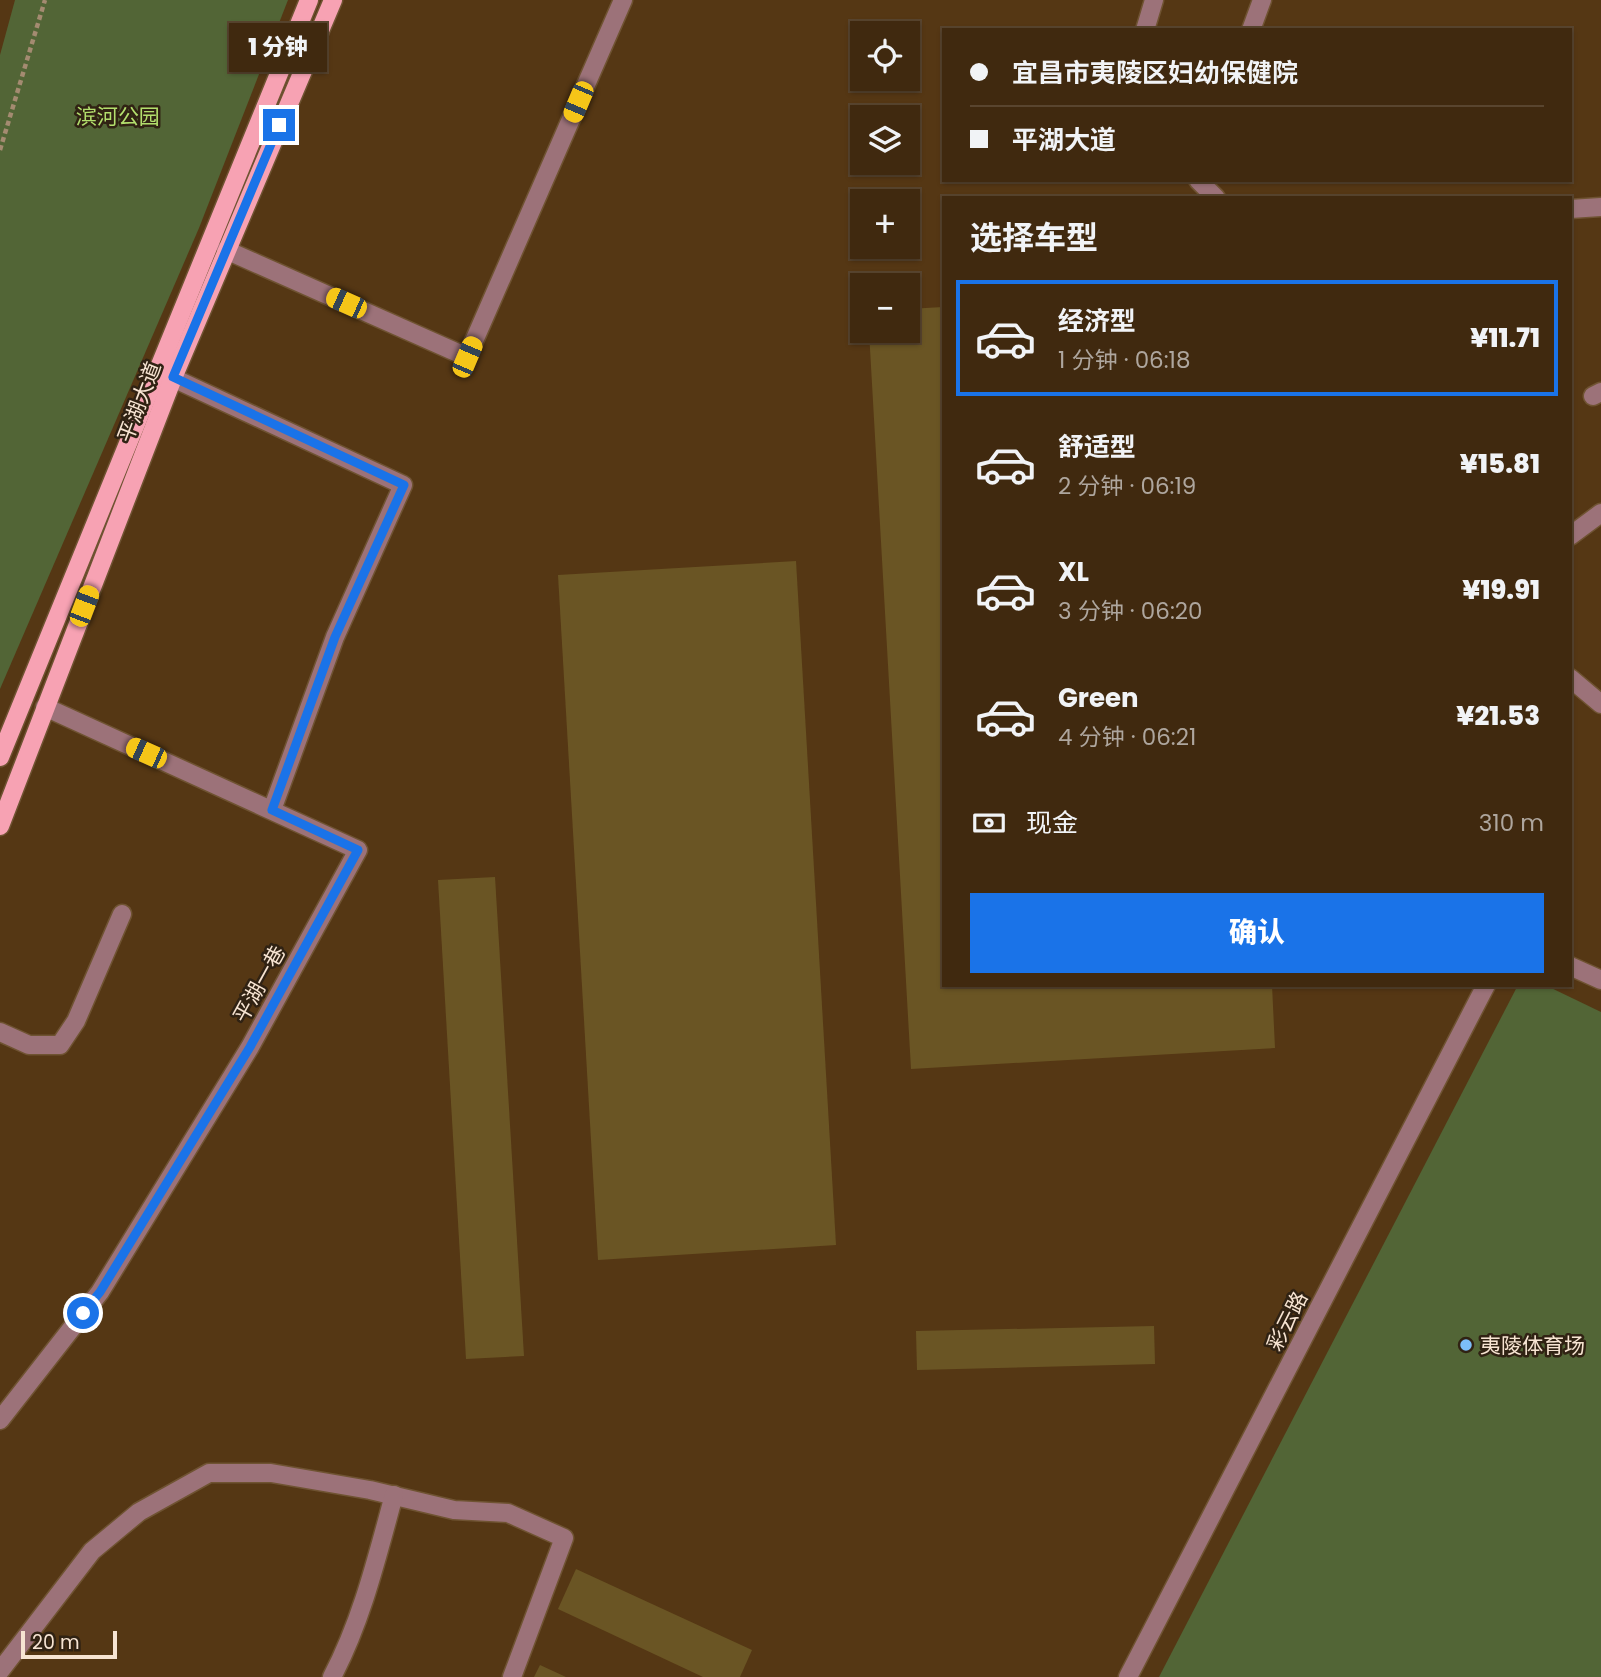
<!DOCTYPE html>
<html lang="zh">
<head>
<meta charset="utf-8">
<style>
	body { margin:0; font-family:Poppins,"Noto Sans SC",sans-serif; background:#4b351d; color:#f1f3f6; height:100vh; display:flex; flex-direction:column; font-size:26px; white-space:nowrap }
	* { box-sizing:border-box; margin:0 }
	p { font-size:23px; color:#aea69e }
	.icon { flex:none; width:38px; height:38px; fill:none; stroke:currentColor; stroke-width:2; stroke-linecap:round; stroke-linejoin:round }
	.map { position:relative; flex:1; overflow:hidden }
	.details { position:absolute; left:942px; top:196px; width:630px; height:791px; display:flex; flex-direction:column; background:#40290f; border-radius:0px; box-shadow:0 2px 5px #0004,0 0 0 2px #59452f }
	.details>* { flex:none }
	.banner { position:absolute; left:942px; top:28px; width:630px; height:154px; border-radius:0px; box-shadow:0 2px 5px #0004,0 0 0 2px #59452f; display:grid; align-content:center; height:154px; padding:0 28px; background:#40290f }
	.tools { position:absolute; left:850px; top:21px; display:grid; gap:14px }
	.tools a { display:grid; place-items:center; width:70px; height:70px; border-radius:0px; background:#40290f; box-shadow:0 2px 5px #0004,0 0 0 2px #59452f; font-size:35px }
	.scale { position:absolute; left:21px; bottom:18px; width:96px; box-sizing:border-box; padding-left:7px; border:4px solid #f7e4d2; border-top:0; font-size:19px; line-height:24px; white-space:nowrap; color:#f7e4d2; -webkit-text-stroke:5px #302213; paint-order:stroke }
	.end { position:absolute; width:32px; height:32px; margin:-16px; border:9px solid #1a73e8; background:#fff; box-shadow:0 0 0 4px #fff }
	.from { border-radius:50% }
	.bubble { position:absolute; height:49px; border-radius:0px; background:#40290f; box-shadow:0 2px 5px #0004,0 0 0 2px #59452f; font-size:23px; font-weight:800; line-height:49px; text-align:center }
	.car { position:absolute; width:21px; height:42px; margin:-21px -10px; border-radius:9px; box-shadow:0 0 5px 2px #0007; background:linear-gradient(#f5c518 24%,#345 0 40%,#f5c518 0 76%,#345 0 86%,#f5c518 0) }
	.banner b { display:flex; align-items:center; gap:24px; height:66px; font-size:26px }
	.banner b+b { border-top:2px solid #59452f }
	.banner i { width:18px; height:18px; background:#f1f3f6 }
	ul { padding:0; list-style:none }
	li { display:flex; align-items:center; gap:21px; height:116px; margin:0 14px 10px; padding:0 14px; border:4px solid transparent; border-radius:0px }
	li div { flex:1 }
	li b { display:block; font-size:26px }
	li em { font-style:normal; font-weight:800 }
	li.on { border-color:#1a73e8 }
	li>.icon { width:63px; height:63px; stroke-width:1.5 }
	h2 { padding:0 28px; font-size:32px; line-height:84px }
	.pay { display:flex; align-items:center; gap:18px; height:77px; padding:0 28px; font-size:26px }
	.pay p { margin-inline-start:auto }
	.primary-button { display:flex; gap:14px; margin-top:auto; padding:14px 28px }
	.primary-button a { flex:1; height:80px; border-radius:0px; background:#1a73e8; color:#fff; font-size:28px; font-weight:800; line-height:80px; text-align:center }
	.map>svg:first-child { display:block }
	.green { fill:#526536 }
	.building { fill:#6a5524 }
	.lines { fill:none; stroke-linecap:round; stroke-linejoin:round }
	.minor-casing { stroke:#6f5332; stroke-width:21 }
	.major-casing { stroke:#6f5332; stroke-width:21 }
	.path { stroke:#a48b71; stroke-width:4.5; stroke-dasharray:5 3.5; stroke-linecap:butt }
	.minor { stroke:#9c7279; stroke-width:18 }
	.major { stroke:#f7a2b3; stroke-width:18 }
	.route { stroke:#1a73e8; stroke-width:9 }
	.poi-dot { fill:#7cbef9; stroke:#302213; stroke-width:2.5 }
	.labels { text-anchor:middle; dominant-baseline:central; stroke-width:5; stroke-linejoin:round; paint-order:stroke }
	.park-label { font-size:21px; fill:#b3df6d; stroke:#302213 }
	.street-label { font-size:21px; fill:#f7e4d2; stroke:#302213 }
	.poi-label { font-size:21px; fill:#f7e4d2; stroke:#302213; text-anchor:start }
</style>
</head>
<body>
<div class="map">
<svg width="1601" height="1677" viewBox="0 0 1601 1677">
	<rect width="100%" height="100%" fill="#553714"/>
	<g class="green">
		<polygon points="15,0 288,0 199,228 0,689 0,55"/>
		<polygon points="1518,985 1545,985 1601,1012 1601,1677 1159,1677"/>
	</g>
	<g class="building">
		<polygon points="943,307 943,985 1272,985 1275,1048 911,1069 869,331 908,331 908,309"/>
		<polygon points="796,561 836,1245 598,1260 558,575"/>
		<polygon points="495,877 524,1356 466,1359 438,880"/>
		<polygon points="1154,1326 1155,1364 917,1370 916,1331"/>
		<polygon points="576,1569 752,1650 740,1677 703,1677 558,1609"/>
		<polygon points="540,1665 566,1677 534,1677"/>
	</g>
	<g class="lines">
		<defs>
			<g id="minor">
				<polyline points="1145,30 1154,0"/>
				<polyline points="1251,30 1262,0"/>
				<polyline points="1198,180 1216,198"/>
				<polyline points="1570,209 1601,207"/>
				<polyline points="226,250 467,357 623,0"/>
				<polyline points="173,378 403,485 335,637 272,810"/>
				<polyline points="1593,396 1601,392"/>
				<polyline points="1570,536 1601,513"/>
				<polyline points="1570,678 1601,704"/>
				<polyline points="1570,966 1601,980"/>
				<polyline points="0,1032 29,1045 60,1045 76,1021 122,914"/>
				<polyline points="0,1420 100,1292 250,1047 358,850 45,707"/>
				<polyline points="0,1671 92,1551 139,1512 209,1473 271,1473 370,1490 454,1510 508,1513 564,1538 512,1677"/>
				<path d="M 332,1677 C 362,1620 377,1557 394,1495"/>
				<polyline points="1128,1677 1486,985"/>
			</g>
			<g id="major">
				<polyline points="0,757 309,0"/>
				<polyline points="0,826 173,378 333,0"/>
			</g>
		</defs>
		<use href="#minor" class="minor-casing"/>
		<use href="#major" class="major-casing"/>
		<polyline class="path" points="0,150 45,0"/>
		<use href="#minor" class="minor"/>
		<use href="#major" class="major"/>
	</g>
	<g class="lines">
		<polyline class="route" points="83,1313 100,1292 250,1047 358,850 272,810 335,637 404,485 173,377 279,125"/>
	</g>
	<circle class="poi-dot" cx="1466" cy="1345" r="7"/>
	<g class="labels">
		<g class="park-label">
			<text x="118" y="116">滨河公园</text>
		</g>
		<g class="street-label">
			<text transform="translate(139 402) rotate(-69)">平湖大道</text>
			<text transform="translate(259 984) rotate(-61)">平湖一巷</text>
			<text transform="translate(1287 1321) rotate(-63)">彩云路</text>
		</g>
		<g class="poi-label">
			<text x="1480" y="1345">夷陵体育场</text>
		</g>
	</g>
</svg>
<div class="tools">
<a><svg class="icon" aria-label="locate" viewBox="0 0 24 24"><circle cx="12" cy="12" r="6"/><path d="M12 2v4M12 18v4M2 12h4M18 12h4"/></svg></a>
<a><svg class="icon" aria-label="layers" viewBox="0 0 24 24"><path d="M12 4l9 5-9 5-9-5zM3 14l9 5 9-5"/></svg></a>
<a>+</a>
<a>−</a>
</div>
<div class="scale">20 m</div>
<i class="end from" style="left:83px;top:1313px"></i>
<i class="end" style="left:279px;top:125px"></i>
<div class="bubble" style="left:229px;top:23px;width:98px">1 分钟</div>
<i class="car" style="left:578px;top:102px;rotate:203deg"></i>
<i class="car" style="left:346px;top:303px;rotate:294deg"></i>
<i class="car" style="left:467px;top:357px;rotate:23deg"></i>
<i class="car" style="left:84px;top:606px;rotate:21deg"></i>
<i class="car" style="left:146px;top:753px;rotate:294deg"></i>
<div class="banner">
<b><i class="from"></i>宜昌市夷陵区妇幼保健院</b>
<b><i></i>平湖大道</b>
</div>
<section class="details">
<h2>选择车型</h2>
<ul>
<li class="on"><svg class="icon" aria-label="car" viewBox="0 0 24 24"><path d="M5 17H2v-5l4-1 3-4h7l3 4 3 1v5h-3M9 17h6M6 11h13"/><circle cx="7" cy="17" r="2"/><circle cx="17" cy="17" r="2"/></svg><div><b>经济型</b><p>1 分钟 · 06:18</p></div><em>¥11.71</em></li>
<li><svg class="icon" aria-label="car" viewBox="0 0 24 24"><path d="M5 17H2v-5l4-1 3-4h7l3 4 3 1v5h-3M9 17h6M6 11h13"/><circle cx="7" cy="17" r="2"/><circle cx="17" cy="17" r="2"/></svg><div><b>舒适型</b><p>2 分钟 · 06:19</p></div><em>¥15.81</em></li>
<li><svg class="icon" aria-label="car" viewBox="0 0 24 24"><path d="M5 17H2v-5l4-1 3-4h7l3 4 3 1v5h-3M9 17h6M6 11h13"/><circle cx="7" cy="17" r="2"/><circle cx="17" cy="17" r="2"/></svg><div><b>XL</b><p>3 分钟 · 06:20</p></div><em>¥19.91</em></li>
<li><svg class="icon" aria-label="car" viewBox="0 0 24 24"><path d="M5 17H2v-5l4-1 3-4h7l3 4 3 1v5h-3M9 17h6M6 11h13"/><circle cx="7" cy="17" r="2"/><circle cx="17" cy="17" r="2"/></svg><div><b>Green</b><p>4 分钟 · 06:21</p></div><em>¥21.53</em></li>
</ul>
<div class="pay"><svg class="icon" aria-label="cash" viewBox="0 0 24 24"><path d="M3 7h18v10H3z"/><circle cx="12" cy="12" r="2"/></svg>现金<p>310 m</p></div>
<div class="primary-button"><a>确认</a></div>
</section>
</div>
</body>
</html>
